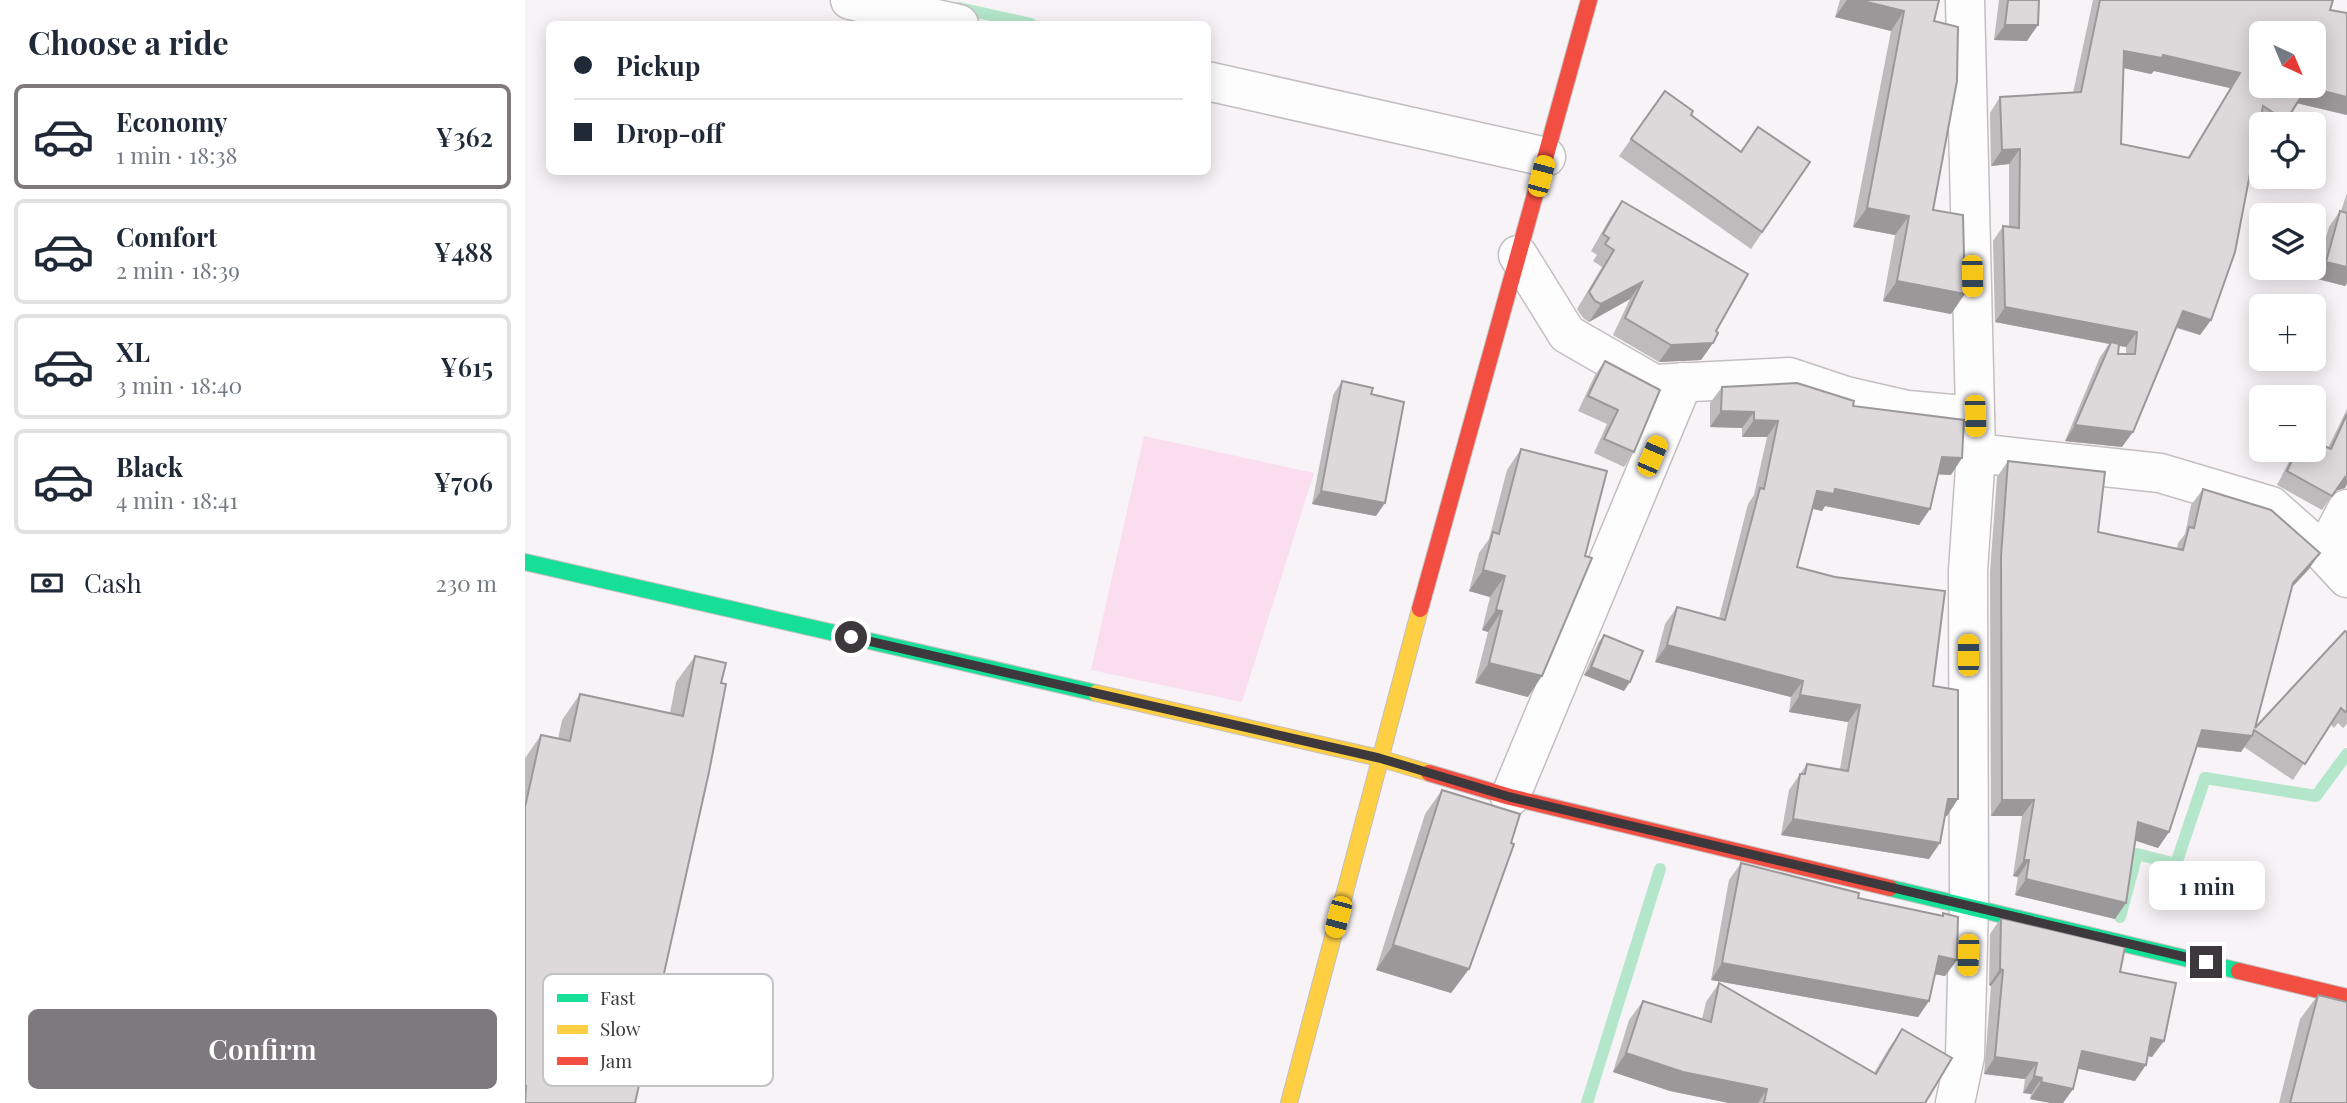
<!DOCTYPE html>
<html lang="en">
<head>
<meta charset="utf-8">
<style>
	body { margin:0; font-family:"Playfair Display",serif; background:#f2f2f3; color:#1f2937; height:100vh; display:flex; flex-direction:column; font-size:26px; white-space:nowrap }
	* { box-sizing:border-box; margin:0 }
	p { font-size:23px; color:#747a83 }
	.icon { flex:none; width:38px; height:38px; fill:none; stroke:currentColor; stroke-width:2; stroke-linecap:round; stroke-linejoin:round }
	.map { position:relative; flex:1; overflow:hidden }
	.drawer { display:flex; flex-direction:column; background:#fff; width:525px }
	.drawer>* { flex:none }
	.top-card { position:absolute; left:21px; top:21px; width:665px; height:154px; border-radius:10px; box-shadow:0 4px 18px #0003; display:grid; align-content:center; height:154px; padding:0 28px; background:#fff }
	.needle { width:46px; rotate:136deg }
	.tools { position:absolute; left:1724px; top:21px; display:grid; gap:14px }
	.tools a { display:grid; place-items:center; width:77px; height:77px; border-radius:10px; background:#fff; box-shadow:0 4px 18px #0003; font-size:35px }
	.end { position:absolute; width:32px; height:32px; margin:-16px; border:9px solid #3c383b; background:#fff; box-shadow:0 0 0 4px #fff }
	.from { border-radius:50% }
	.bubble { position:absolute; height:49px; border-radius:10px; background:#fff; box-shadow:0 4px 18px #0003; font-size:23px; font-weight:600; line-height:49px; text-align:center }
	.car { position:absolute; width:21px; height:42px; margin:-21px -10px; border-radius:9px; box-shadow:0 0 5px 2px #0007; background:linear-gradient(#f5c518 24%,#345 0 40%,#f5c518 0 76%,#345 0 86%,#f5c518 0) }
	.top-card b { display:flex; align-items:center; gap:24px; height:66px; font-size:26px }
	.top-card b+b { border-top:2px solid #e0e1e3 }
	.top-card i { width:18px; height:18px; background:#1f2937 }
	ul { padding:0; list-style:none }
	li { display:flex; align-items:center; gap:21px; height:105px; margin:0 14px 10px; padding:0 14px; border:4px solid #e0e1e3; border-radius:10px }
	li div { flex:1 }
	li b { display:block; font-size:26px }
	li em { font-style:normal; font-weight:600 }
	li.active { border-color:#7e797c }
	li>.icon { width:63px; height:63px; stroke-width:1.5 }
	h2 { padding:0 28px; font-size:32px; line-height:84px }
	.pay { display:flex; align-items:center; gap:18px; height:77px; padding:0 28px; font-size:26px }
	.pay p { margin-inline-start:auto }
	.primary-button { display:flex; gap:14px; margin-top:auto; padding:14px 28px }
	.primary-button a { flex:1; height:80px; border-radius:10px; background:#7e797c; color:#fff; font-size:28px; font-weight:600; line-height:80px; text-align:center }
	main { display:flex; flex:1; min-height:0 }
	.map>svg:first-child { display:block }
	.grass { fill:#faddef }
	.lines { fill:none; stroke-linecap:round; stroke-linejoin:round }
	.stream { stroke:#b4e6cb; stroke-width:12 }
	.street-casing { stroke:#c3bfc1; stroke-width:41 }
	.fast-casing { stroke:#c3bfc1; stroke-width:18 }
	.slow-casing { stroke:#c3bfc1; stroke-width:18 }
	.jam-casing { stroke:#c3bfc1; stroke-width:18 }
	.street { stroke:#fefdfe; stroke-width:38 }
	.fast { stroke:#16e098; stroke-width:16 }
	.slow { stroke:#ffcf43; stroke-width:16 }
	.jam { stroke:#f24e42; stroke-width:16 }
	.wall { fill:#bebbbc; fill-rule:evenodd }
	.shaded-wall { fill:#9b9899 }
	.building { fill:#ddd9db; stroke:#9b9899; stroke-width:2; fill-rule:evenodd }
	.route { stroke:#3c383b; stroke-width:9 }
	.key { fill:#fff; stroke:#c4c3c4; stroke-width:2 }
	.key-label { font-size:19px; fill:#3c383b }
</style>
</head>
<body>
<main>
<section class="drawer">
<h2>Choose a ride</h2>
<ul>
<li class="active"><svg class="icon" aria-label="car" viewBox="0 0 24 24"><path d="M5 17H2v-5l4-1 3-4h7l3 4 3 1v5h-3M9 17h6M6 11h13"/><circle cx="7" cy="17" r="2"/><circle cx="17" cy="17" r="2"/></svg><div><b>Economy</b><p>1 min · 18:38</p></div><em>¥362</em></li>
<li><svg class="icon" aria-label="car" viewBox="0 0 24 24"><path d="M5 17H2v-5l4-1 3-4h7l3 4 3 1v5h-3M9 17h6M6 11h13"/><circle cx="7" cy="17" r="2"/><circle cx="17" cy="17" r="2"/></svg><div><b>Comfort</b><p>2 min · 18:39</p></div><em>¥488</em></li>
<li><svg class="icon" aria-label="car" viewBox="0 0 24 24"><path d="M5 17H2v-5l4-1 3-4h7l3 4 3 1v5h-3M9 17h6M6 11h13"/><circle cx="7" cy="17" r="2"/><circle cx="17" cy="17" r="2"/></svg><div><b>XL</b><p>3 min · 18:40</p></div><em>¥615</em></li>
<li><svg class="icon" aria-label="car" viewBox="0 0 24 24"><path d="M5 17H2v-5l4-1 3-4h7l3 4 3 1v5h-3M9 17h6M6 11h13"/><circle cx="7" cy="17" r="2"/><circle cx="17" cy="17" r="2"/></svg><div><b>Black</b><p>4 min · 18:41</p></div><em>¥706</em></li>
</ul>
<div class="pay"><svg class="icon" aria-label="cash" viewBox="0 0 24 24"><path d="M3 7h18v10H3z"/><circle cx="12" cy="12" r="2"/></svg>Cash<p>230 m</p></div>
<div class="primary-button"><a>Confirm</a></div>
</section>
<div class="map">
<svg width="1822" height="1103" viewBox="0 0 1822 1103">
	<rect width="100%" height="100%" fill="#f8f3f6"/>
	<polygon class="grass" points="619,436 789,473 717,702 566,670"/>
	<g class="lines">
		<g class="stream">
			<polyline points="434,8 506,24"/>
			<polyline points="1595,917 1612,854 1651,864 1680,778 1791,796 1822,754"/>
			<polyline points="1062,1103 1135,869"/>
		</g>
		<defs>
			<g id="street">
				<polyline points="325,0 434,24"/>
				<polyline points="682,81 1021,157"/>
				<polyline points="993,255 1042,334 1129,384 1264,377 1321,396 1382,410 1450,416"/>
				<polyline points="1451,453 1635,473 1746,506 1799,553 1822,578"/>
				<polyline points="1799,553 1822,509"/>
				<polyline points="985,797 1158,382"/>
				<polyline points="1430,1103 1440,1056 1444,905 1443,571 1451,453 1440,0"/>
			</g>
			<g id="fast">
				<polyline points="0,562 571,693"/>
				<polyline points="1365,888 1714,971"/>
			</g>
			<g id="slow">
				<polyline points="571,693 854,758 904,773"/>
				<polyline points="764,1103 895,609"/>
			</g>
			<g id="jam">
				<polyline points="895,609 1064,0"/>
				<polyline points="904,773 985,797 1365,888"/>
				<polyline points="1714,971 1822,997"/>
			</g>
		</defs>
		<use href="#street" class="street-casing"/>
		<use href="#fast" class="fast-casing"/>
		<use href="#slow" class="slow-casing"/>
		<use href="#jam" class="jam-casing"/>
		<use href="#street" class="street"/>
		<use href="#fast" class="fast"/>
		<use href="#slow" class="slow"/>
		<use href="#jam" class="jam"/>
	</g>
	<g class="wall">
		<polygon points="1315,0 1414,0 1409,21 1408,210 1426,314 1358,301 1370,235 1328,227 1366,31 1310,17"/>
		<polygon points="1474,0 1514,0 1502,41 1469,40"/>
		<path d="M 1568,0 L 1808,0 L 1805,10 L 1822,13 L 1822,115 L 1772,103 L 1759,124 L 1736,124 L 1736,127 L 1734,126 L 1686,320 L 1675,335 L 1651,328 L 1597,447 L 1540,441 L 1575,357 L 1584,344 L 1470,322 L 1468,241 L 1478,226 L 1484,227 L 1484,164 L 1466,166 L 1465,113 L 1475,97 L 1548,93 ZM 1599,68 L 1626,74 L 1629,71 L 1705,88 L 1663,157 L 1596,144 ZM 1594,346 L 1601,347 L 1601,354 L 1593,354 Z"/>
		<polygon points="1140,91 1166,115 1216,152 1285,162 1226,249 1094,156"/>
		<polygon points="1822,193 1822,283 1820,286 1789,278 1804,227 1815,211 1816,211"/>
		<polygon points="1097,201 1191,331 1188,343 1176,360 1134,362 1088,335 1105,299 1064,322 1058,318 1052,309 1077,267 1068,261 1072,255 1066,251 1085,218"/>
		<polygon points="1080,361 1109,452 1099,467 1069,453 1082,424 1053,411 1070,375"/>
		<polygon points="817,381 851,516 787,504 808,395"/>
		<polygon points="1197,387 1328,406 1426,475 1413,474 1405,509 1394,525 1300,506 1297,511 1288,509 1272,567 1408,686 1422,816 1420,816 1404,859 1256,835 1264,790 1282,764 1315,769 1323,722 1264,712 1266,697 1130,662 1140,624 1152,607 1194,618 1223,504 1229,495 1242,437 1217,437 1217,428 1185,427 1185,403"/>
		<polygon points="1822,409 1822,484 1820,488 1810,491 1797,510 1752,485 1770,450 1788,450 1803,448"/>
		<polygon points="996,449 1003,697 950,683 963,632 957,630 965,597 944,591 954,553 964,539 982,470"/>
		<polygon points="1483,461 1573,532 1652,549 1653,543 1660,534 1666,505 1678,489 1784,569 1766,588 1730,728 1822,632 1822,724 1818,728 1813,723 1809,728 1805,724 1768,780 1719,747 1716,752 1671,747 1644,832 1633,848 1610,840 1590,919 1490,895 1493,877 1488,876 1497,816 1466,816 1465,572 1472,477"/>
		<polygon points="1079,635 1099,691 1059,675 1073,643"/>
		<polygon points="170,656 201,663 0,1103 0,758 16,735 33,739 37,720 55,694 145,713 151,682"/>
		<polygon points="917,790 944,969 926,993 851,970 900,814"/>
		<polygon points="1216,863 1333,898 1416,916 1418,913 1432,960 1420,976 1410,974 1404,1001 1393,1017 1186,980 1204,880"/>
		<polygon points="1476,918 1595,972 1627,1057 1623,1056 1610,1081 1553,1068 1548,1089 1538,1103 1526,1103 1505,1099 1506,1094 1498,1093 1500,1079 1459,1074 1466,986 1464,985 1465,934"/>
		<polygon points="1194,983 1349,1073 1364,1048 1377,1029 1400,1103 1204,1103 1145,1091 1088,1072 1104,1020 1118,1001 1177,1019 1181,1002"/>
		<polygon points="1793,995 1822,1103 1754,1103 1775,1019"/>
	</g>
	<g class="shaded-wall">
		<polygon points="1322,0 1334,0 1379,11 1366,31 1310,17"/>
		<polygon points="1480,25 1513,25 1502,41 1469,40"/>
		<polygon points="1599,51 1638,55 1715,73 1705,88 1629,71 1626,74 1589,66"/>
		<polygon points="1782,87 1822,97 1822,115 1771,103"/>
		<polygon points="1495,149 1484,164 1466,166 1477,150"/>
		<polygon points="1342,208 1384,216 1370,235 1328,227"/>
		<polygon points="1801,262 1822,267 1822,283 1820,286 1789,278"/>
		<polygon points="1372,281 1440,294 1426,314 1358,301"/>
		<polygon points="1117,282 1105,299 1064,322 1076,304"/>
		<polygon points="1480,307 1612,332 1601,347 1470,322"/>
		<polygon points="1658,311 1686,320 1675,335 1648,326"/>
		<polygon points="1188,343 1176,360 1134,362 1146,345"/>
		<polygon points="1196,411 1229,412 1217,428 1185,427"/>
		<polygon points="1229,420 1253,421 1242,437 1217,437"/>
		<polygon points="1550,425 1608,432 1597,447 1540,441"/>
		<polygon points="1417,457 1437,458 1426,475 1405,474"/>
		<polygon points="1822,476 1822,484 1820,488 1810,491 1820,477"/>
		<polygon points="1310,489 1405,509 1394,525 1300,506 1297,511 1281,507 1292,491"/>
		<polygon points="796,491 860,503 851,516 787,504"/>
		<polygon points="1795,553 1784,569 1756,599 1768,583"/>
		<polygon points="958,570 980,576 965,597 944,591"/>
		<polygon points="971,610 977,611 963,632 957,630"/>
		<polygon points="1142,645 1278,681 1266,697 1130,662"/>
		<polygon points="964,663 1017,676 1003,697 950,683"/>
		<polygon points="1066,667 1105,682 1099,691 1059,675"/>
		<polygon points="1275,695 1335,705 1323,722 1264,712"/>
		<polygon points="1677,730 1727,736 1716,752 1665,746"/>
		<polygon points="1423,799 1433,799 1422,816 1412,815"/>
		<polygon points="1477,800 1509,800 1497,816 1466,816"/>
		<polygon points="1268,819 1415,843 1404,859 1256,835"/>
		<polygon points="1613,822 1644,832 1633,848 1602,838"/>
		<polygon points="1499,860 1504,860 1493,877 1488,876"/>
		<polygon points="1501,879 1601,903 1590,919 1490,895"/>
		<polygon points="868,945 944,969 926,993 851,970"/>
		<polygon points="1414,956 1432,960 1420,976 1402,973"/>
		<polygon points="1197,963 1404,1001 1393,1017 1186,980"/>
		<polygon points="1475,969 1478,970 1466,986 1464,985"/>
		<polygon points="1626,1038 1639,1041 1627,1057 1615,1054"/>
		<polygon points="1557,1051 1621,1065 1610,1081 1545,1067"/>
		<polygon points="1101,1053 1242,1089 1233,1103 1204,1103 1145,1091 1088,1072"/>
		<polygon points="1470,1057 1512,1063 1500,1079 1459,1074"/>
		<polygon points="1509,1076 1517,1078 1506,1094 1498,1093"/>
		<polygon points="1516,1082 1548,1089 1538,1103 1526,1103 1505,1099"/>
	</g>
	<g class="building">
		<polygon points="1334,0 1414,0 1409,21 1433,27 1432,81 1408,210 1438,215 1440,294 1372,281 1384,216 1342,208 1379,11"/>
		<polygon points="1483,0 1514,0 1513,25 1480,25"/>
		<path d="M 1575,0 L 1808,0 L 1805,10 L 1822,13 L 1822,97 L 1782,87 L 1761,121 L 1738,106 L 1710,252 L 1686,320 L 1658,311 L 1608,432 L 1550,425 L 1586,342 L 1594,344 L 1593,354 L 1610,354 L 1612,332 L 1480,307 L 1478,226 L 1494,228 L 1495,149 L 1477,150 L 1475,97 L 1556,92 ZM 1736,33 L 1788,33 L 1788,86 L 1736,86 ZM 1599,51 L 1637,58 L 1638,55 L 1715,73 L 1664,158 L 1596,144 Z"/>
		<polygon points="1140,91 1168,111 1166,115 1216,152 1233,127 1285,162 1237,232 1106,139"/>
		<polygon points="1097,201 1223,274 1191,331 1193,333 1188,343 1146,345 1100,318 1117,282 1076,304 1070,301 1064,292 1089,250 1080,244 1084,238 1078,234"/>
		<polygon points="1815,211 1822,213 1822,267 1801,262"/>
		<polygon points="1080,361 1135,390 1109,452 1079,439 1093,410 1063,396"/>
		<polygon points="817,381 848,388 846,394 879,402 860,503 796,491"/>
		<polygon points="1272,383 1329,401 1328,406 1439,420 1437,458 1417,457 1405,509 1310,489 1309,494 1292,491 1272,567 1310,577 1420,591 1408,686 1433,690 1433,799 1423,799 1415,843 1268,819 1275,774 1280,774 1282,764 1323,771 1335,705 1275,695 1278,681 1142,645 1152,607 1200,620 1235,488 1239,489 1253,421 1229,420 1229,412 1196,411 1197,387"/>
		<polygon points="1822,414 1822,476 1820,477 1807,496 1762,471 1772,450 1788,450 1788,441 1806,449"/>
		<polygon points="996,449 1082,471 1060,556 1067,558 1017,676 964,663 977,611 971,610 980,576 958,570 968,532 974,534"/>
		<polygon points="1483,461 1580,472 1573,532 1658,550 1664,527 1669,528 1678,489 1746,510 1795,553 1768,583 1730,728 1820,631 1822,632 1822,710 1820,712 1816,708 1780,764 1729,730 1727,736 1677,730 1644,832 1613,822 1601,903 1501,879 1504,860 1499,860 1509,800 1477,800 1476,556"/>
		<polygon points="1079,635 1118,651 1105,682 1066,667"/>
		<polygon points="170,656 201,663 196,683 201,684 184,772 110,1103 0,1103 1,1086 0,1086 0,807 16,735 45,741 55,694 158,716"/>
		<polygon points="917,790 995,814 986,843 989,844 944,969 868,945"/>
		<polygon points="1216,863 1334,893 1333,898 1418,916 1418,913 1433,917 1432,960 1414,956 1404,1001 1197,963"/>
		<polygon points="1476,918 1600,947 1595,972 1651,983 1639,1041 1626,1038 1621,1065 1557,1051 1548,1089 1516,1082 1517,1078 1509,1076 1512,1063 1470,1057 1478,970 1475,969"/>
		<polygon points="1194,983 1351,1074 1377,1029 1427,1058 1400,1103 1239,1103 1242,1089 1158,1072 1101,1053 1118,1001 1186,1022"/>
		<polygon points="1793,995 1822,1002 1822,1103 1765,1103"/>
	</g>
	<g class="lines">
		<polyline class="route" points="326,637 854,758 985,797 1681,962"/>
	</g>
	<rect x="18" y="974" width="230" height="112" rx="10" class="key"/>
	<rect x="32" y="994" width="31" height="8" fill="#16e098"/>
	<rect x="32" y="1025" width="31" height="9" fill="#ffcf43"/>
	<rect x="32" y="1057" width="31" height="8" fill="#f24e42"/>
	<g class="key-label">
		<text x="75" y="1005">Fast</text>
		<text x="75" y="1036">Slow</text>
		<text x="75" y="1068">Jam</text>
	</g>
</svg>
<div class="tools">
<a><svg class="needle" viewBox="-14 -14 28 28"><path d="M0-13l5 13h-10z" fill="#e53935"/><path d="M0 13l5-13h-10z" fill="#747a83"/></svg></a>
<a><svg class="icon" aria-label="locate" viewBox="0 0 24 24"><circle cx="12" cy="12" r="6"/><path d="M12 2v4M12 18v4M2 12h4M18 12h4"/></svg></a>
<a><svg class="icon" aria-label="layers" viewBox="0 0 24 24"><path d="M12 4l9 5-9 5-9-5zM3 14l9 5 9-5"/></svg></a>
<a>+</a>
<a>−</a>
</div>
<i class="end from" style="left:326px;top:637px"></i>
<i class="end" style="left:1681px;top:962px"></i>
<div class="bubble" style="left:1624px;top:861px;width:116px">1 min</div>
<i class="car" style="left:1016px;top:176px;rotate:15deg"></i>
<i class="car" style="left:1447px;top:276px;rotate:179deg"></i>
<i class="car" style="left:1450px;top:416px;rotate:178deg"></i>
<i class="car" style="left:1127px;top:456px;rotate:23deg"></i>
<i class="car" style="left:1443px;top:655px;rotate:0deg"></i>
<i class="car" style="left:813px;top:917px;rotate:195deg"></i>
<i class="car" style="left:1443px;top:955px;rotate:182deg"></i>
<div class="top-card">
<b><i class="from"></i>Pickup</b>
<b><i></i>Drop-off</b>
</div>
</div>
</main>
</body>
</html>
